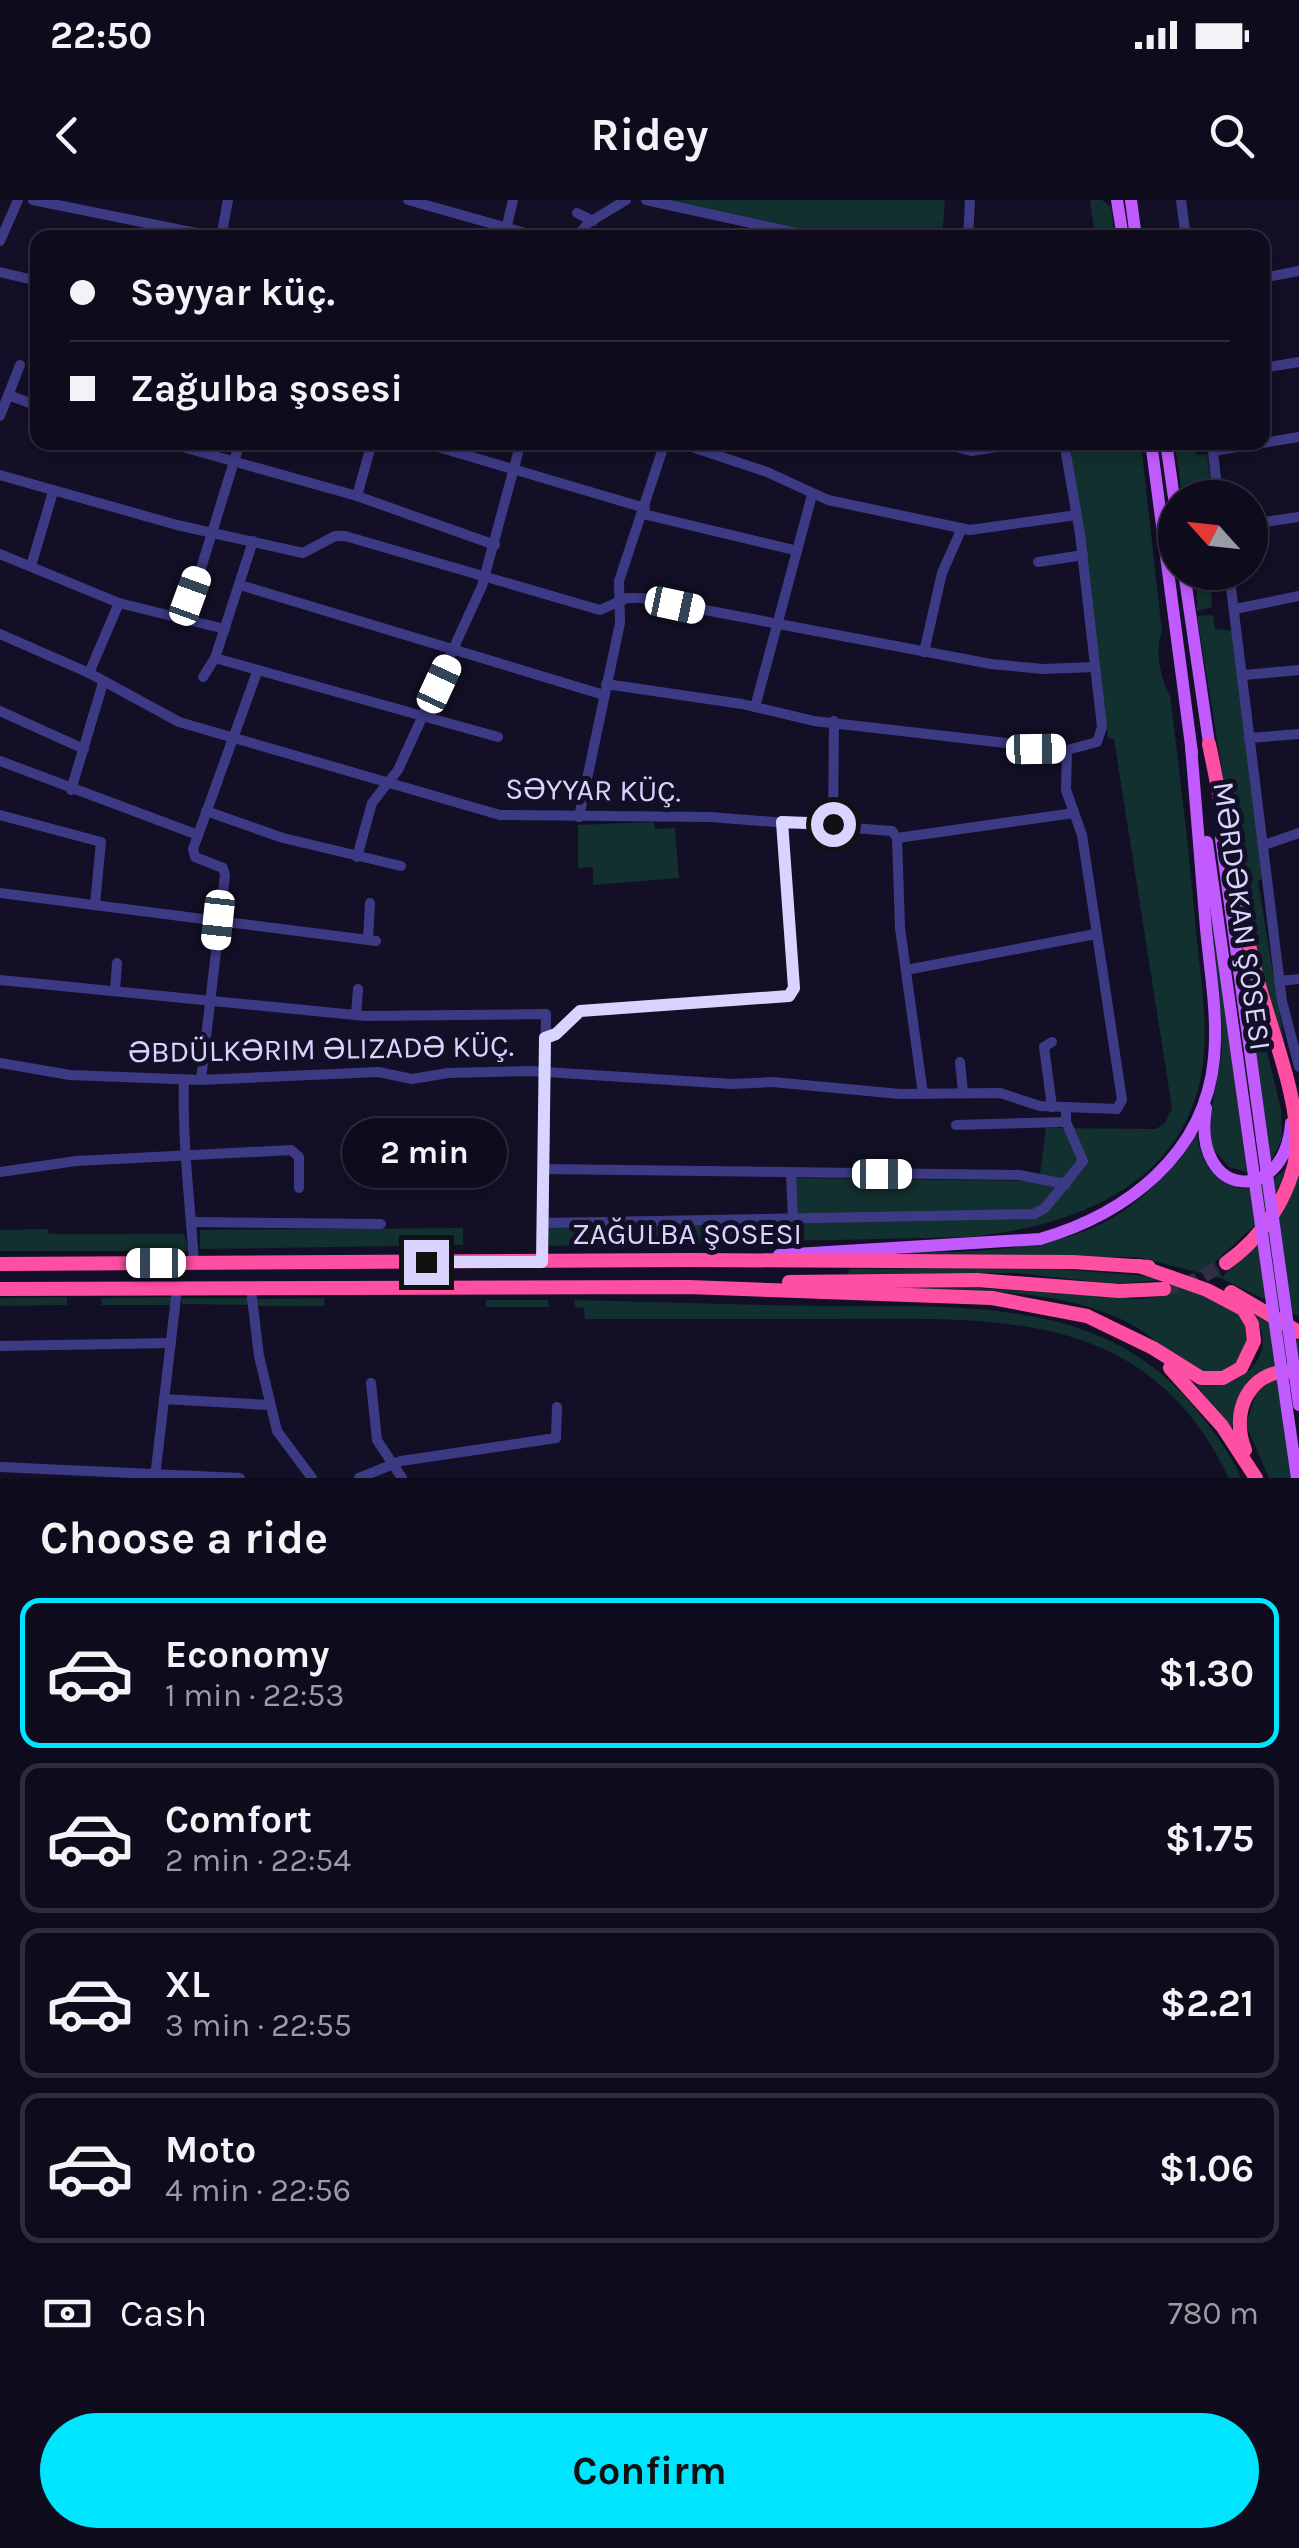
<!DOCTYPE html>
<html lang="en">
<head>
<meta charset="utf-8">
<style>
	body { margin:0; font-family:Karla,sans-serif; background:#1c1929; color:#f1f3f6; height:100vh; display:flex; flex-direction:column; font-size:38px; white-space:nowrap }
	* { box-sizing:border-box; margin:0 }
	p { font-size:32px; color:#9b9ba3 }
	.icon { flex:none; width:55px; height:55px; fill:none; stroke:currentColor; stroke-width:2; stroke-linecap:round; stroke-linejoin:round }
	.map { position:relative; height:1278px; overflow:hidden }
	.details { display:flex; flex-direction:column; background:#0e0b1c; flex:1 }
	.details>* { flex:none }
	.guide { position:absolute; left:30px; top:30px; width:1240px; height:220px; border-radius:20px; box-shadow:0 5px 15px #0003,0 0 0 2px #2e2b3b; display:grid; align-content:center; height:220px; padding:0 40px; background:#0e0b1c }
	.needle { width:65px; rotate:297deg }
	.fabs { position:absolute; left:1158px; top:280px; display:grid; gap:20px }
	.fabs a { display:grid; place-items:center; width:110px; height:110px; border-radius:50%; background:#0e0b1c; box-shadow:0 5px 15px #0003,0 0 0 2px #2e2b3b; font-size:50px }
	.end { position:absolute; width:45px; height:45px; margin:-22px; border:12px solid #d9d4ff; background:#111; box-shadow:0 0 0 5px #111 }
	.from { border-radius:50% }
	.bubble { position:absolute; height:70px; border-radius:35px; background:#0e0b1c; box-shadow:0 5px 15px #0003,0 0 0 2px #2e2b3b; font-size:32px; font-weight:700; line-height:70px; text-align:center }
	.car { position:absolute; width:30px; height:60px; margin:-30px -15px; border-radius:12px; box-shadow:0 0 8px 2px #0007; background:linear-gradient(#fff 24%,#345 0 40%,#fff 0 76%,#345 0 86%,#fff 0) }
	.guide b { display:flex; align-items:center; gap:35px; height:95px; font-size:38px }
	.guide b+b { border-top:2px solid #2e2b3b }
	.guide i { width:25px; height:25px; background:#f1f3f6 }
	ul { padding:0; list-style:none }
	li { display:flex; align-items:center; gap:30px; height:150px; margin:0 20px 15px; padding:0 20px; border:5px solid #2e2b3b; border-radius:20px }
	li div { flex:1 }
	li b { display:block; font-size:38px }
	li em { font-style:normal; font-weight:700 }
	li.on { border-color:#00e5ff }
	li>.icon { width:90px; height:90px; stroke-width:1.5 }
	h2 { padding:0 40px; font-size:45px; line-height:120px }
	.pay { display:flex; align-items:center; gap:25px; height:110px; padding:0 40px; font-size:38px }
	.pay p { margin-inline-start:auto }
	.primary-button { display:flex; gap:20px; margin-top:auto; padding:20px 40px }
	.primary-button a { flex:1; height:115px; border-radius:60px; background:#00e5ff; color:#111; font-size:40px; font-weight:700; line-height:115px; text-align:center }
	.status { display:flex; justify-content:space-between; align-items:center; height:70px; padding:0 50px; background:#0e0b1c; direction:ltr }
	.status svg { height:28px; fill:currentColor }
	header { display:flex; justify-content:space-between; align-items:center; height:130px; padding:0 40px; background:#0e0b1c; font-size:45px; font-weight:700 }
	.map>svg:first-child { display:block }
	.green { fill:#12302f }
	.lines { fill:none; stroke-linecap:round; stroke-linejoin:round }
	.highway-tunnel { stroke:#312d47; stroke-width:14; stroke-dasharray:14 7; stroke-linecap:butt }
	.minor { stroke:#3d3a85; stroke-width:10 }
	.major { stroke:#c25bff; stroke-width:12 }
	.highway { stroke:#ff4fa3; stroke-width:14 }
	.major-bridge { stroke:#c25bff; stroke-width:12 }
	.route { stroke:#d9d4ff; stroke-width:12 }
	.labels { text-anchor:middle; dominant-baseline:central; stroke-width:10; stroke-linejoin:round; paint-order:stroke }
	.street-label { font-size:30px; fill:#d9d4ff; stroke:#130f26 }
</style>
</head>
<body>
<div class="status"><b>22:50</b><svg viewBox="0 0 49 12"><path d="M0 12V9h3v3zM5 12V6h3v6zM10 12V3h3v9zM15 12V0h3v12zM26 1h20v11H26zM47 4h2v5h-2z"/></svg></div>
<header><svg class="icon" aria-label="back" viewBox="0 0 24 24"><path d="M15 5l-7 7 7 7"/></svg>Ridey<svg class="icon" aria-label="search" viewBox="0 0 24 24"><circle cx="10" cy="10" r="6"/><path d="M15 15l6 6"/></svg></header>
<div class="map">
<svg width="1299" height="1278" viewBox="0 0 1299 1278">
	<rect width="100%" height="100%" fill="#130f26"/>
	<g class="green">
		<polygon points="668,0 945,0 942,38 837,37"/>
		<polygon points="1090,0 1102,0 1111,7 1115,37 1095,37"/>
		<path d="M 1070,243 L 1141,243 L 1162,432 C 1154,451 1161,479 1170,496 C 1180,574 1189,652 1196,731 C 1200,771 1207,813 1204,853 C 1195,981 1079,1026 969,1037 L 549,1046 L 547,1027 L 796,1022 L 796,978 L 1039,981 L 1046,928 L 1156,929 L 1165,923 L 1172,908 L 1114,539 L 1108,538 Z"/>
		<polygon points="1175,243 1195,243 1196,255 1207,254 1213,297 1182,297"/>
		<polygon points="1197,373 1210,373 1212,407 1197,411"/>
		<polygon points="1213,415 1215,429 1233,431 1264,678 1258,681 1285,846 1258,762 1234,644 1197,416"/>
		<polygon points="654,622 655,629 675,628 679,678 593,685 593,667 578,668 578,625"/>
		<polygon points="1233,684 1244,758 1281,909 1282,939 1270,963"/>
		<polygon points="1210,701 1247,972 1229,967 1211,947 1210,918 1222,851"/>
		<path d="M 1196,931 C 1203,983 1244,1009 1286,968 L 1269,1012 L 1215,1062 L 1222,1077 L 1267,1035 L 1286,1002 L 1299,963 L 1299,1116 L 1220,1078 L 1137,1057 L 876,1056 C 894,1049 928,1052 950,1052 C 1063,1048 1133,1033 1196,931 Z"/>
		<polygon points="463,1028 463,1045 200,1049 200,1030"/>
		<polygon points="48,1029 49,1034 184,1034 189,1051 0,1051 0,1030"/>
		<path d="M 1044,1068 L 1149,1076 C 1180,1084 1227,1092 1246,1119 L 1249,1149 L 1234,1168 L 1206,1175 C 1176,1166 1157,1137 1129,1123 C 1048,1083 948,1092 861,1088 L 964,1087 L 1141,1099 L 1166,1096 L 1164,1080 L 1114,1084 L 1017,1073 L 848,1074 L 849,1069 Z"/>
		<polygon points="67,1097 67,1105 0,1106 0,1098"/>
		<polygon points="172,1097 171,1105 101,1105 102,1098"/>
		<polygon points="182,1098 248,1098 249,1105 182,1104"/>
		<polygon points="324,1098 325,1106 258,1106 257,1099"/>
		<polygon points="486,1100 548,1100 549,1107 486,1107"/>
		<path d="M 574,1100 C 658,1102 741,1105 824,1106 C 957,1107 1104,1095 1195,1208 C 1213,1230 1230,1252 1241,1278 L 1229,1278 C 1147,1107 997,1119 836,1119 C 752,1119 668,1119 585,1119 L 584,1108 L 575,1107 Z"/>
		<path d="M 1250,1109 L 1299,1141 L 1299,1166 C 1258,1173 1236,1183 1232,1228 L 1196,1185 C 1242,1192 1285,1152 1250,1109 Z"/>
		<polygon points="1278,1177 1292,1278 1269,1278 1246,1225 1257,1191"/>
	</g>
	<g class="lines">
		<polyline class="highway-tunnel" points="1164,1089 1196,1080 1226,1063"/>
		<g class="minor">
			<polyline points="33,0 221,38"/>
			<polyline points="408,0 543,38"/>
			<polyline points="646,0 820,38"/>
			<polyline points="1181,0 1186,38"/>
			<polyline points="577,13 593,21"/>
			<polyline points="507,25 513,0"/>
			<polyline points="221,38 228,0"/>
			<polyline points="576,38 588,23 626,0"/>
			<polyline points="968,38 970,0"/>
			<polyline points="0,41 18,0"/>
			<polyline points="0,72 38,81"/>
			<polyline points="1262,78 1299,71"/>
			<polyline points="1262,168 1299,162"/>
			<polyline points="8,195 38,206"/>
			<polyline points="0,216 20,165"/>
			<polyline points="165,242 357,296 495,345"/>
			<polyline points="421,242 645,308"/>
			<polyline points="677,242 767,272 828,300 970,330 1077,315"/>
			<polyline points="937,242 971,251 1029,242"/>
			<polyline points="1212,242 1218,298"/>
			<polyline points="1213,251 1299,237"/>
			<polyline points="0,275 177,325 303,353 335,336 345,336 600,410 627,398 641,398 991,464 1043,469 1095,467"/>
			<polyline points="357,296 372,242"/>
			<polyline points="643,314 794,350"/>
			<polyline points="1250,324 1299,317"/>
			<polyline points="253,341 215,458 498,537"/>
			<polyline points="0,354 119,403 225,429"/>
			<polyline points="1038,362 1083,355"/>
			<polyline points="31,366 53,292"/>
			<polyline points="1229,372 1282,801 1299,867"/>
			<polyline points="240,385 604,495"/>
			<polyline points="1235,409 1299,396"/>
			<polyline points="186,417 240,242"/>
			<polyline points="0,434 89,473 179,522 500,615 710,617 892,631 897,638 900,728 923,894"/>
			<polyline points="924,452 942,373 962,328"/>
			<polyline points="89,473 119,403"/>
			<polyline points="1244,475 1299,470"/>
			<polyline points="203,477 215,458"/>
			<polyline points="606,484 742,504 814,521 1067,550"/>
			<polyline points="755,507 812,295"/>
			<polyline points="0,511 84,549"/>
			<polyline points="1249,538 1299,534"/>
			<polyline points="0,561 198,635"/>
			<polyline points="71,590 103,483"/>
			<polyline points="206,611 283,638 401,666"/>
			<polyline points="0,615 101,642 95,704"/>
			<polyline points="579,617 620,423 619,381 665,242"/>
			<polyline points="833,624 834,521"/>
			<polyline points="897,638 1074,613"/>
			<polyline points="1264,645 1299,633"/>
			<polyline points="357,657 372,603 398,570 482,386 521,242"/>
			<polyline points="0,693 376,741"/>
			<polyline points="368,740 370,703"/>
			<polyline points="906,770 1096,734"/>
			<polyline points="0,780 365,816 546,814 543,1062"/>
			<polyline points="1279,781 1299,779"/>
			<polyline points="115,790 117,763"/>
			<polyline points="356,815 358,789"/>
			<polyline points="545,837 556,834 580,811 789,796 794,788 782,623"/>
			<polyline points="960,862 963,892"/>
			<polyline points="0,863 70,875 201,880 378,872 412,879 448,873 530,871 732,884 772,882 900,894 1000,893 1040,906 1117,909 1122,900 1082,635 1066,590 1067,550 1097,542 1102,527 1080,334 1064,242"/>
			<path d="M 184,880 C 182,941 190,1001 194,1063"/>
			<polyline points="201,880 225,675 223,668 195,657 193,649 257,472"/>
			<polyline points="1052,907 1044,847 1052,842"/>
			<polyline points="956,925 1066,922"/>
			<polyline points="543,969 1019,975 1066,984"/>
			<polyline points="0,972 76,961 291,950 299,957 299,988"/>
			<polyline points="791,973 793,1019"/>
			<polyline points="191,1022 381,1024"/>
			<polyline points="543,1023 1034,1014 1045,1008 1083,961 1066,922 1066,908"/>
			<polyline points="251,1089 259,1156 277,1231 312,1278"/>
			<polyline points="0,1146 171,1143"/>
			<polyline points="371,1183 377,1240 402,1278"/>
			<polyline points="164,1199 269,1205"/>
			<polyline points="0,1267 240,1278"/>
			<polyline points="155,1277 177,1089"/>
			<polyline points="359,1278 401,1261 556,1238 557,1207"/>
		</g>
		<g class="major">
			<polyline points="1117,0 1123,38"/>
			<polyline points="1131,0 1136,38"/>
			<polyline points="1151,242 1192,553"/>
			<polyline points="1166,242 1175,305"/>
			<polyline points="1184,372 1210,550"/>
			<polyline points="1221,639 1262,939"/>
			<polyline points="1207,642 1249,941"/>
			<path d="M 1206,908 C 1191,999 1285,1007 1291,923"/>
			<path d="M 779,1055 L 1040,1039 C 1126,1014 1205,955 1214,858 C 1218,816 1210,771 1206,729 C 1201,668 1196,607 1191,546"/>
			<polyline points="1287,1209 1297,1278"/>
		</g>
		<g class="highway">
			<path d="M 1209,544 C 1225,619 1236,696 1255,770 C 1268,823 1299,895 1297,949 C 1292,994 1263,1037 1226,1063"/>
			<polyline points="0,1064 691,1060 1073,1062 1149,1067"/>
			<polyline points="789,1082 977,1080 1119,1091 1164,1089"/>
			<polyline points="0,1089 688,1087 992,1098 1087,1116 1153,1148 1201,1178 1223,1178 1241,1168 1254,1141 1252,1124 1243,1109 1207,1090 1139,1066"/>
			<polyline points="1231,1092 1299,1132"/>
			<polyline points="1170,1168 1222,1226 1256,1278"/>
			<path d="M 1245,1250 C 1230,1212 1248,1170 1293,1171"/>
		</g>
		<g class="major-bridge">
			<polyline points="1262,939 1299,1205"/>
			<polyline points="1249,941 1287,1209"/>
		</g>
	</g>
	<g class="lines">
		<polyline class="route" points="426,1062 542,1062 545,838 556,834 580,811 789,796 794,788 782,622 833,624"/>
	</g>
	<g class="labels">
		<g class="street-label">
			<text transform="translate(593 590) rotate(1)">SƏYYAR KÜÇ.</text>
			<text transform="translate(1242 716) rotate(82)">MƏRDƏKAN ŞOSESI</text>
			<text transform="translate(321 849) rotate(-1)">ƏBDÜLKƏRIM ƏLIZADƏ KÜÇ.</text>
			<text x="687" y="1034">ZAĞULBA ŞOSESI</text>
		</g>
	</g>
</svg>
<div class="fabs">
<a><svg class="needle" viewBox="-14 -14 28 28"><path d="M0-13l5 13h-10z" fill="#e53935"/><path d="M0 13l5-13h-10z" fill="#9b9ba3"/></svg></a>
</div>
<i class="end from" style="left:833px;top:624px"></i>
<i class="end" style="left:426px;top:1062px"></i>
<div class="bubble" style="left:342px;top:918px;width:165px">2 min</div>
<i class="car" style="left:190px;top:396px;rotate:20deg"></i>
<i class="car" style="left:675px;top:405px;rotate:102deg"></i>
<i class="car" style="left:439px;top:484px;rotate:25deg"></i>
<i class="car" style="left:1036px;top:549px;rotate:89deg"></i>
<i class="car" style="left:218px;top:720px;rotate:186deg"></i>
<i class="car" style="left:882px;top:974px;rotate:90deg"></i>
<i class="car" style="left:156px;top:1063px;rotate:270deg"></i>
<div class="guide">
<b><i class="from"></i>Səyyar küç.</b>
<b><i></i>Zağulba şosesi</b>
</div>
</div>
<section class="details">
<h2>Choose a ride</h2>
<ul>
<li class="on"><svg class="icon" aria-label="car" viewBox="0 0 24 24"><path d="M5 17H2v-5l4-1 3-4h7l3 4 3 1v5h-3M9 17h6M6 11h13"/><circle cx="7" cy="17" r="2"/><circle cx="17" cy="17" r="2"/></svg><div><b>Economy</b><p>1 min · 22:53</p></div><em>$1.30</em></li>
<li><svg class="icon" aria-label="car" viewBox="0 0 24 24"><path d="M5 17H2v-5l4-1 3-4h7l3 4 3 1v5h-3M9 17h6M6 11h13"/><circle cx="7" cy="17" r="2"/><circle cx="17" cy="17" r="2"/></svg><div><b>Comfort</b><p>2 min · 22:54</p></div><em>$1.75</em></li>
<li><svg class="icon" aria-label="car" viewBox="0 0 24 24"><path d="M5 17H2v-5l4-1 3-4h7l3 4 3 1v5h-3M9 17h6M6 11h13"/><circle cx="7" cy="17" r="2"/><circle cx="17" cy="17" r="2"/></svg><div><b>XL</b><p>3 min · 22:55</p></div><em>$2.21</em></li>
<li><svg class="icon" aria-label="car" viewBox="0 0 24 24"><path d="M5 17H2v-5l4-1 3-4h7l3 4 3 1v5h-3M9 17h6M6 11h13"/><circle cx="7" cy="17" r="2"/><circle cx="17" cy="17" r="2"/></svg><div><b>Moto</b><p>4 min · 22:56</p></div><em>$1.06</em></li>
</ul>
<div class="pay"><svg class="icon" aria-label="cash" viewBox="0 0 24 24"><path d="M3 7h18v10H3z"/><circle cx="12" cy="12" r="2"/></svg>Cash<p>780 m</p></div>
<div class="primary-button"><a>Confirm</a></div>
</section>
</body>
</html>
